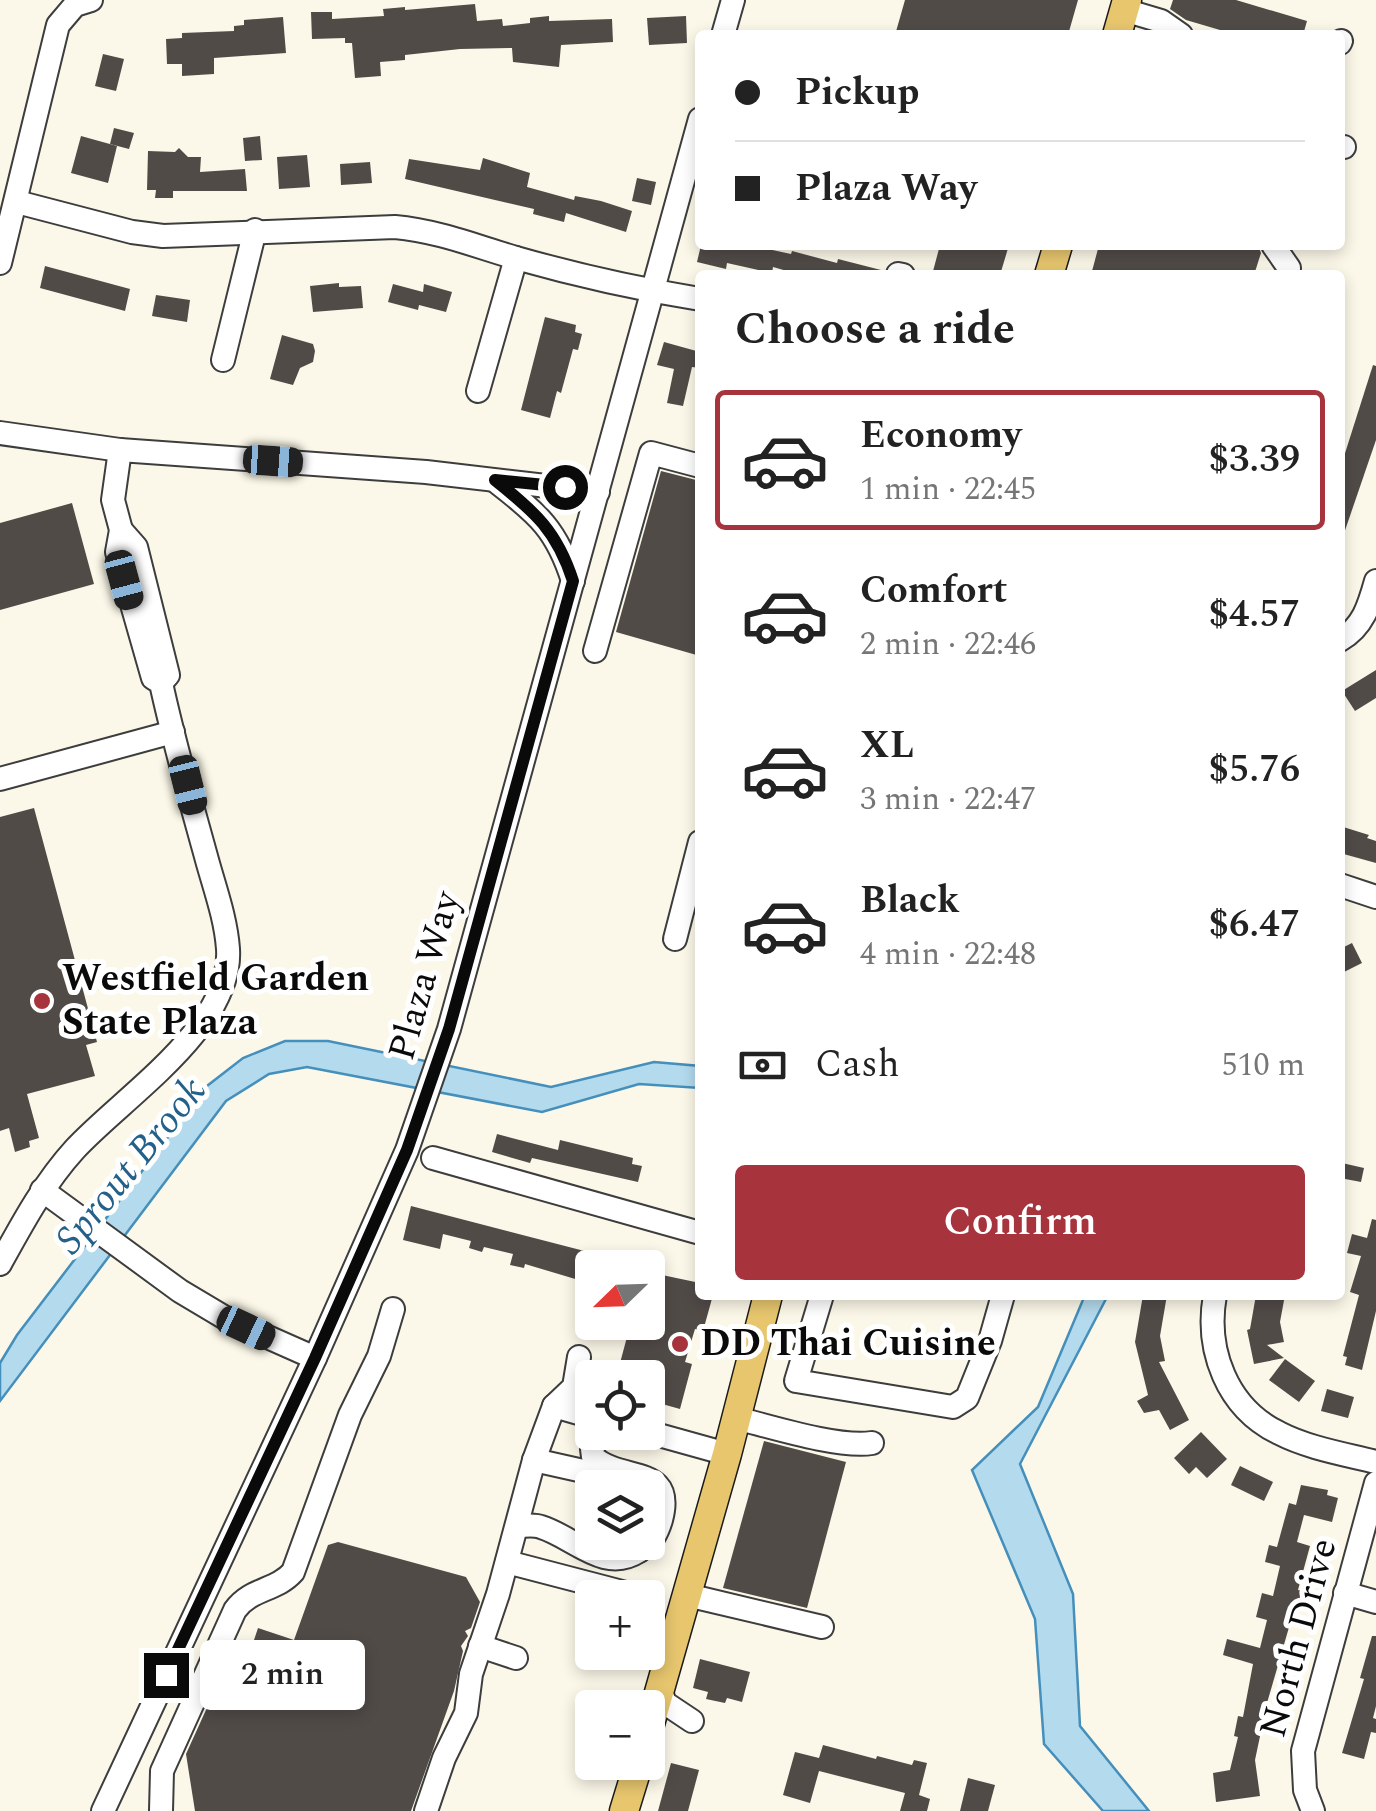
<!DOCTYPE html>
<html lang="en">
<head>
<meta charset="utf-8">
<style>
	body { margin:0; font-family:Spectral,serif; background:#f2f2f2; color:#222; height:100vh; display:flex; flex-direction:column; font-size:38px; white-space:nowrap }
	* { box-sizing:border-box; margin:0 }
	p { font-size:32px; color:#767676 }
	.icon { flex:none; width:55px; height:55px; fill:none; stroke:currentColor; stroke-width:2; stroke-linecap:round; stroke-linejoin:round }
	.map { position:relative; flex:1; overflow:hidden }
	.sheet { position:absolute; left:695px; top:270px; width:650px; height:1030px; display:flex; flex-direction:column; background:#fff; border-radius:10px; box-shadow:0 5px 15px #0003 }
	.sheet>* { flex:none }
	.guide { position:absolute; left:695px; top:30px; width:650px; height:220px; border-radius:10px; box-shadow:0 5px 15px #0003; display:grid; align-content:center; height:220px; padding:0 40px; background:#fff }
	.needle { width:65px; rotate:247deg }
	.tools { position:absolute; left:575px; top:1250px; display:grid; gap:20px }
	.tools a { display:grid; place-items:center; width:90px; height:90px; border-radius:10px; background:#fff; box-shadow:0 5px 15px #0003; font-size:50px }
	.end { position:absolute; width:45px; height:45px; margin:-22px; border:12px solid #0a0a0a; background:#fff; box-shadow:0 0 0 5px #fff }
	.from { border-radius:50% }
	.bubble { position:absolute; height:70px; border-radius:10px; background:#fff; box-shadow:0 5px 15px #0003; font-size:32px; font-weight:600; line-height:70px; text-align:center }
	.car { position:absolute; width:30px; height:60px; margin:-30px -15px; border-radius:12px; box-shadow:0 0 8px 2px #0007; background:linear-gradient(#222 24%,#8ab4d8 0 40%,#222 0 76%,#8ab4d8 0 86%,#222 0) }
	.guide b { display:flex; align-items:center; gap:35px; height:95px; font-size:38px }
	.guide b+b { border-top:2px solid #e0e0e0 }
	.guide i { width:25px; height:25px; background:#222 }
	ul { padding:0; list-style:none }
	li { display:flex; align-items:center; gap:30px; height:140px; margin:0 20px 15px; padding:0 20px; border:5px solid transparent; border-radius:10px }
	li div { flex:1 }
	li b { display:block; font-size:38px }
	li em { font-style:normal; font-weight:600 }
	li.on { border-color:#a7343d }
	li>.icon { width:90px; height:90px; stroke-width:1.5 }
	h2 { padding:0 40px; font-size:45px; line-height:120px }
	.pay { display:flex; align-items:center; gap:25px; height:110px; padding:0 40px; font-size:38px }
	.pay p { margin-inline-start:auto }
	.action { display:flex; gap:20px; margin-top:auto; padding:20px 40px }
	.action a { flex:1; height:115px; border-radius:10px; background:#a7343d; color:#fff; font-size:40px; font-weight:600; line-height:115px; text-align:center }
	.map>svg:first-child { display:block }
	.water { fill:#b4daed; stroke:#448fbb; stroke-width:2.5 }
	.building { fill:#514b48 }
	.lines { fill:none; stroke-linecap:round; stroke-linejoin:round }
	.minor-casing { stroke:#3d3d3d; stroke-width:26 }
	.major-casing { stroke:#1b1b1b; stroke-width:31 }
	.minor { stroke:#fff; stroke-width:22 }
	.major { stroke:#e7c66e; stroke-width:28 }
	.route { stroke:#0a0a0a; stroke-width:12 }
	.poi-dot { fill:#a7343d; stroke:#fff; stroke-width:4 }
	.labels { text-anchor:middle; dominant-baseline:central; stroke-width:10; stroke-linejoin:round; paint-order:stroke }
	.street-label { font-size:38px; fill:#0a0a0a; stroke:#fff }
	.poi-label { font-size:38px; font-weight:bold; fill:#0a0a0a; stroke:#fff; text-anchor:start }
	.water-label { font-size:40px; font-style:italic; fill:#24618a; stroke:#fff }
</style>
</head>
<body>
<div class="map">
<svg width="1376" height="1811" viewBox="0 0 1376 1811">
	<rect width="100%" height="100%" fill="#fcf8e9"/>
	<g class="water">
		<polygon points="285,1041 328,1041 551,1087 654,1062 700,1066 700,1088 639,1084 542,1112 307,1067 269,1074 226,1101 0,1401 0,1363 17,1335 207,1086 243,1058"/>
		<polygon points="1085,1295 1108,1295 1020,1464 1073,1594 1080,1726 1149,1811 1103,1811 1044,1744 1035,1619 972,1470 1038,1407"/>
	</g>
	<g class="building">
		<polygon points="905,0 1078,0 1068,35 895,35"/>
		<polygon points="1173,0 1236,0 1307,21 1303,35 1237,35 1186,20 1170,9"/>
		<polygon points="475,4 477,21 502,19 503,26 530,23 530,18 549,16 549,21 612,19 613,42 561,45 559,67 513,62 512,48 460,49 405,55 405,60 380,62 381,76 355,78 352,43 345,43 345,38 312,39 311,12 332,12 332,19 384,16 383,9 405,7 405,10"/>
		<polygon points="686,16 687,43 649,45 647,18"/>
		<polygon points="283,17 286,53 214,58 214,74 182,76 182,64 167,64 166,39 182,38 182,33 234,31 234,26 244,25 244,20"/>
		<polygon points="103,54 124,59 116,91 95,86"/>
		<polygon points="114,128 134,133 129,149 110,144"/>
		<polygon points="81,136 117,146 108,183 71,173"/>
		<polygon points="260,136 262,160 245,161 243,138"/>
		<polygon points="179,148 188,157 201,157 200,172 245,169 247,191 173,191 173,198 155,198 156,190 147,190 148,151 175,152"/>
		<polygon points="307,155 310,187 279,189 277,157"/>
		<polygon points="483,158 530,173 527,187 574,200 575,196 601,201 632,211 626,232 566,213 564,222 533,214 534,209 405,179 409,159 480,170"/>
		<polygon points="370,162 372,183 341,185 340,164"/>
		<polygon points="637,178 656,182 651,205 632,201"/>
		<polygon points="701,245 750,245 791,254 792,251 837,263 838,259 881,270 881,275 801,275 773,267 772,273 727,263 726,269 697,262"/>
		<polygon points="940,245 1009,245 1000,275 932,275"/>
		<polygon points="1099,245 1258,245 1261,253 1254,275 1091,275"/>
		<polygon points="45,266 130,289 125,311 40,288"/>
		<polygon points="339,283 339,287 361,286 363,308 313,312 310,286"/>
		<polygon points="393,284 423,292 424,284 452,292 446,312 419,305 418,310 388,302"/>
		<polygon points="156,295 190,300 187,322 152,316"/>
		<polygon points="545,317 576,325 575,332 582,334 578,350 573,349 561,393 557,391 550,418 521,410"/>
		<polygon points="282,335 313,344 315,351 313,362 300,368 293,385 270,379"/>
		<polygon points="664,342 700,352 700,368 692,367 683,406 667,403 674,369 657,365"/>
		<polygon points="1373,365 1376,366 1376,440 1340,545 1340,469"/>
		<polygon points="661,471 700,481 700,656 616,632"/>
		<polygon points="72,503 94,584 0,610 0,523"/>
		<polygon points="1376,670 1376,698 1355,711 1342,691"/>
		<polygon points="34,808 97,1042 86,1045 95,1076 27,1094 39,1138 29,1141 30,1147 15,1152 9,1128 0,1131 0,817"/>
		<polygon points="1340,826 1369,835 1367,838 1376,841 1376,863 1340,853"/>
		<polygon points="1352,943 1362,963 1340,974 1340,949"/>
		<polygon points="497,1134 558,1150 560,1140 633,1158 632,1164 642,1166 638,1182 532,1158 530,1163 492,1152"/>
		<polygon points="1342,1163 1364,1168 1361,1182 1340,1178"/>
		<polygon points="411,1206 596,1254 610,1268 592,1268 592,1284 525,1264 524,1268 510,1265 513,1254 484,1247 482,1252 469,1248 471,1241 443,1234 440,1249 403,1240"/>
		<polygon points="1372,1219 1376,1220 1376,1311 1362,1370 1345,1365 1347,1357 1343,1356 1359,1295 1350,1292 1361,1256 1347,1253 1352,1234 1367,1238"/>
		<polygon points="648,1272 700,1283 700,1295 713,1295 703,1331 695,1329 685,1362 692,1364 680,1409 648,1400 648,1378 616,1378 631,1322 648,1322"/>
		<polygon points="1143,1295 1167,1295 1160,1336 1165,1361 1159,1362 1189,1420 1170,1430 1159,1410 1144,1413 1137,1401 1148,1395 1135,1342"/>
		<polygon points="1256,1295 1285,1295 1280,1322 1284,1342 1267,1345 1284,1358 1254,1364 1247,1330 1250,1329"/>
		<polygon points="1285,1359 1315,1381 1299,1402 1269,1380"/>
		<polygon points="1327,1389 1354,1397 1348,1418 1321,1411"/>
		<polygon points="1201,1432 1227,1459 1207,1478 1196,1467 1189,1474 1174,1458"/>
		<polygon points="764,1441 846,1462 807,1608 723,1588"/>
		<polygon points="1240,1466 1273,1482 1264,1501 1231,1485"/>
		<polygon points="1301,1485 1328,1490 1327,1495 1338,1498 1332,1522 1304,1515 1297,1542 1310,1546 1298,1590 1302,1591 1295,1618 1292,1617 1267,1703 1255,1760 1260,1796 1216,1802 1213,1773 1230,1770 1238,1737 1234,1736 1238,1716 1243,1717 1253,1664 1223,1655 1227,1639 1260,1648 1267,1620 1256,1617 1262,1593 1273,1596 1280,1566 1265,1562 1269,1545 1277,1547 1289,1503 1296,1505"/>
		<polygon points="338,1542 466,1577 480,1602 471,1628 465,1631 468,1636 461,1646 463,1651 454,1691 411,1811 195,1811 186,1754 235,1646 243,1649 245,1641 253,1643 258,1628 294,1640 328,1545"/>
		<polygon points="1372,1636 1376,1636 1376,1706 1373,1718 1376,1719 1376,1733 1371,1732 1364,1759 1342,1753 1364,1679 1360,1678"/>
		<polygon points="700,1659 750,1672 742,1702 727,1698 725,1703 706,1699 708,1692 693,1688"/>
		<polygon points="823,1745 876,1759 877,1756 912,1765 914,1760 927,1763 919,1795 930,1799 927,1811 900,1811 905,1793 819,1771 810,1803 783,1795 795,1752 819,1758"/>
		<polygon points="671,1763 699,1770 688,1811 658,1811"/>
		<polygon points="968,1778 995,1785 988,1811 960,1811"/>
	</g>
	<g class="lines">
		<defs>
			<g id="minor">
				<polyline points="1124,10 1161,21 1181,35"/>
				<polyline points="723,35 733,0"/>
				<polyline points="1340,43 1341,41"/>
				<polyline points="1340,147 1344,147"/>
				<path d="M 17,202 L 132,232 L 163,236 L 395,227 C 438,231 475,246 516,258 C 576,275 638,289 700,299"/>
				<polyline points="1273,245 1289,268 1288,275"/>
				<polyline points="0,263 58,25 75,5 91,0"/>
				<polyline points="898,274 903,275"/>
				<polyline points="223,360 255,230"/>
				<polyline points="478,391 516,258"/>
				<polyline points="0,433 120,450"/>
				<path d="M 498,483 C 538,514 557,530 573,581"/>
				<polyline points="121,530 136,547 168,675 161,683"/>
				<path d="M 1340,640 C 1363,627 1369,606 1376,581"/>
				<polyline points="595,651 651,453 700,466"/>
				<polyline points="0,779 173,732"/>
				<polyline points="1340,885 1376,897"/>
				<polyline points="675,939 700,842"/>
				<polyline points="433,1158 700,1233"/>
				<polyline points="42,1190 180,1291 227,1319 315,1358"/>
				<path d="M 0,1264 C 22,1224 44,1183 75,1149 C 123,1097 233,1027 228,949 C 226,919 215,889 207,860 C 191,802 174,743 161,683 L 153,678 L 117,552 L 121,530 L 113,500 L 120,450 L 426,472 L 598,492"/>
				<polyline points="822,1295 796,1381 953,1407 967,1398 990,1341 1003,1295"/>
				<path d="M 1215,1295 C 1205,1350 1227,1408 1279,1433 C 1308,1448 1344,1454 1376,1462"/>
				<polyline points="554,1406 592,1417"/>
				<path d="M 736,1418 C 772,1427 838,1448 872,1443"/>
				<path d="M 601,1432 L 592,1449 L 593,1457 C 623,1483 676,1464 661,1520 C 657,1533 652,1543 639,1551"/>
				<polyline points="648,1432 727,1454"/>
				<polyline points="534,1460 601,1475"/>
				<path d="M 517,1526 C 524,1526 534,1524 541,1527 C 574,1537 604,1574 639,1551 L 642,1542"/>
				<polyline points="507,1562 645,1598"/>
				<polyline points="1345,1593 1376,1602"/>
				<polyline points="687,1595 822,1627"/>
				<polyline points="480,1646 516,1658"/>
				<polyline points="660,1689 665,1703 692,1721"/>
				<polyline points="103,1811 315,1358 407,1150 449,1029 700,119"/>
				<path d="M 161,1811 L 162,1771 L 235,1610 C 251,1588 276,1591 293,1572 L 350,1415 L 379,1356 L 393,1309"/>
				<polyline points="426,1811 444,1758 466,1713 471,1674 498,1594 534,1460 554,1406 574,1387 579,1357"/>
				<polyline points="1313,1811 1305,1790 1303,1751 1376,1483"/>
			</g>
			<g id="major">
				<polyline points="1117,35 1127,0"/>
				<polyline points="1049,275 1058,245"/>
				<polyline points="648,1731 727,1454 768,1295"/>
				<polyline points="624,1811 639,1762"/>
			</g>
		</defs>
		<use href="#minor" class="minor-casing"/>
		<use href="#major" class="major-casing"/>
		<use href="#minor" class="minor"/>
		<use href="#major" class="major"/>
	</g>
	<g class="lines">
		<path class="route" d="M 166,1675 L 315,1358 L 407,1150 L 449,1029 L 573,581 C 557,531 535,512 495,480 L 565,487"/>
	</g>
	<g class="poi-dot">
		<circle cx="42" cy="1001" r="10"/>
		<circle cx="680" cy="1344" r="10"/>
	</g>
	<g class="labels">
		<g class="street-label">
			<text transform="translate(425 976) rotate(-74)">Plaza Way</text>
			<text transform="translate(1299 1638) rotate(-75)">North Drive</text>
		</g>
		<g class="poi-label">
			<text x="62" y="979">Westfield Garden<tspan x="62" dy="44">State Plaza</tspan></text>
			<text x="700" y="1344">DD Thai Cuisine</text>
		</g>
		<g class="water-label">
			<text transform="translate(131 1166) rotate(-51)">Sprout Brook</text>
		</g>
	</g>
</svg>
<div class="tools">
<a><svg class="needle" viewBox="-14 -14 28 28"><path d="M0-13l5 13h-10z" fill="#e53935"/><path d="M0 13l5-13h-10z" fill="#767676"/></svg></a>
<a><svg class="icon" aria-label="locate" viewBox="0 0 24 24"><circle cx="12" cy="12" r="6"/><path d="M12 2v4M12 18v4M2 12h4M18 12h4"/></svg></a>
<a><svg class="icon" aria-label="layers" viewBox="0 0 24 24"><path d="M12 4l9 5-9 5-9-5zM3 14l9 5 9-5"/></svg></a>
<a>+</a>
<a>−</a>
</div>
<i class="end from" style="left:565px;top:487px"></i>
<i class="end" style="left:166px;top:1675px"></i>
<div class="bubble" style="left:200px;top:1640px;width:165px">2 min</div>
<i class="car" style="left:273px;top:461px;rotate:94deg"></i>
<i class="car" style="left:124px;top:580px;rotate:165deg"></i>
<i class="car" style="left:188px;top:785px;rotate:166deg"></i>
<i class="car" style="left:246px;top:1328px;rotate:115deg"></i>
<div class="guide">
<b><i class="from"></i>Pickup</b>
<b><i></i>Plaza Way</b>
</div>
<section class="sheet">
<h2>Choose a ride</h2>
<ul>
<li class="on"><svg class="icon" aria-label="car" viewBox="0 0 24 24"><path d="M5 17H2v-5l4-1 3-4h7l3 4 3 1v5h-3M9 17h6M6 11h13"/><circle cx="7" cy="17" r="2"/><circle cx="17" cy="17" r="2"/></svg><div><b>Economy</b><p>1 min · 22:45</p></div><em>$3.39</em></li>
<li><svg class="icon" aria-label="car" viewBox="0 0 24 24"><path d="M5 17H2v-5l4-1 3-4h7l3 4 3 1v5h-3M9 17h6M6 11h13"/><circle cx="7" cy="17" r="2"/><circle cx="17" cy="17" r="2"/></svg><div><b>Comfort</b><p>2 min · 22:46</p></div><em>$4.57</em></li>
<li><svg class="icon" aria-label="car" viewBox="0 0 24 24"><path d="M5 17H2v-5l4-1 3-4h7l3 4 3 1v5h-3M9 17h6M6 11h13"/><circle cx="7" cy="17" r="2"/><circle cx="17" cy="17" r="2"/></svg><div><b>XL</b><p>3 min · 22:47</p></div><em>$5.76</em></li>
<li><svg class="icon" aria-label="car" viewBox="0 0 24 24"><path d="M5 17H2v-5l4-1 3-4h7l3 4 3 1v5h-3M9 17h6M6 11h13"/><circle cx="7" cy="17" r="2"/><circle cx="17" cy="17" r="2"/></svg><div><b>Black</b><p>4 min · 22:48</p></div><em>$6.47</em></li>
</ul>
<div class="pay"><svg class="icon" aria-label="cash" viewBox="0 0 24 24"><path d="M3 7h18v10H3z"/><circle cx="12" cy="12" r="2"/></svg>Cash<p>510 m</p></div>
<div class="action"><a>Confirm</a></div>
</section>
</div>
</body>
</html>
